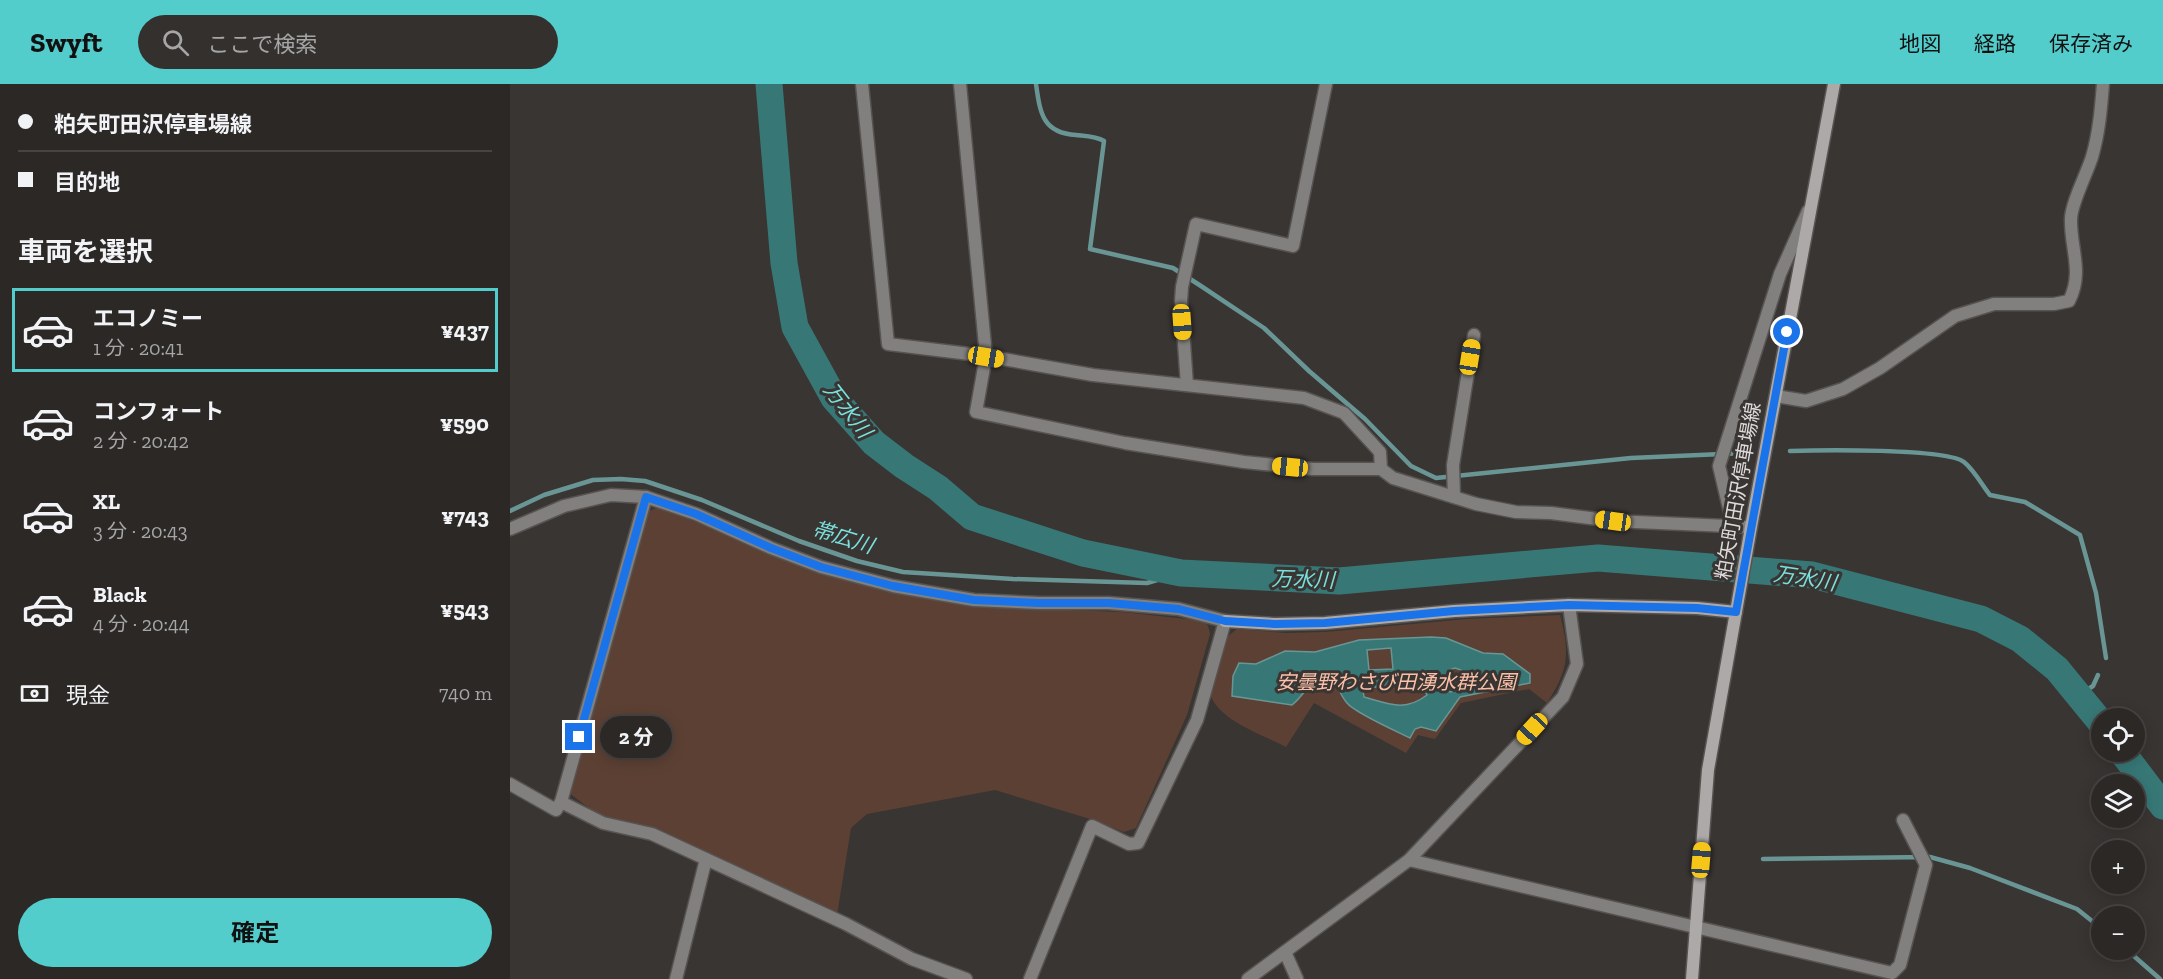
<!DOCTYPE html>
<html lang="ja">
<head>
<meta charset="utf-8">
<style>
	body { margin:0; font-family:"Zilla Slab","Noto Sans JP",serif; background:#33302e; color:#f1f3f6; height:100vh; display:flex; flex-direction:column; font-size:22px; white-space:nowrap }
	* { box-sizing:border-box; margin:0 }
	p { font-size:20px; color:#a6a6a7 }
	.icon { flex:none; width:33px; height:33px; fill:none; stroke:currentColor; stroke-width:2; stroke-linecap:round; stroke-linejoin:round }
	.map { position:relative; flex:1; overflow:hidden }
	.panel { display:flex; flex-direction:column; background:#2b2826; width:510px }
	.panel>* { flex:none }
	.hud { display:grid; align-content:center; height:132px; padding:0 18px; background:#2b2826 }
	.controls { position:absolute; left:1581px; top:624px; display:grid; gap:12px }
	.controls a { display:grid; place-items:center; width:54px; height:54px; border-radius:50%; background:#2b2826; box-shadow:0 3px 15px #0003,0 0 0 2px #474443; font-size:30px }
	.end { position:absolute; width:27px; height:27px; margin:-14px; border:8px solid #1a73e8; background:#fff; box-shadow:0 0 0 3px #fff }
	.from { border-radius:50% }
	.bubble { position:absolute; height:42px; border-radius:21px; background:#2b2826; box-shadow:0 3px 15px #0003,0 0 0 2px #474443; font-size:20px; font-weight:700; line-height:42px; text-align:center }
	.car { position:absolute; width:18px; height:36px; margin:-18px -9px; border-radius:8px; box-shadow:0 0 4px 2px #0007; background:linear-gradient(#f5c518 24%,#345 0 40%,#f5c518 0 76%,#345 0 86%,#f5c518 0) }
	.hud b { display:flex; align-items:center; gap:21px; height:57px; font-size:22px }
	.hud b+b { border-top:2px solid #474443 }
	.hud i { width:15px; height:15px; background:#f1f3f6 }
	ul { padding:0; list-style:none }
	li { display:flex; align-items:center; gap:18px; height:84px; margin:0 12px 9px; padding:0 6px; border:3px solid transparent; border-radius:0px }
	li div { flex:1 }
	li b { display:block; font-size:22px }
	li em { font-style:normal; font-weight:700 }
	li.current { border-color:#53cdcb }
	li>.icon { width:54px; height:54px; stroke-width:1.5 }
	h2 { padding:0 18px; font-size:27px; line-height:72px }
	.pay { display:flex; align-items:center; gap:15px; height:66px; padding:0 18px; font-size:22px }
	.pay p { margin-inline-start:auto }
	.primary-button { display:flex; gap:12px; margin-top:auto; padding:12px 18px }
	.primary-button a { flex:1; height:69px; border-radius:36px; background:#53cdcb; color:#111; font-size:24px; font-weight:700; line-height:69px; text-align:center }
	header { display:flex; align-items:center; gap:36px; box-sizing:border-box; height:84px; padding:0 30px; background:#53cdcb; color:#111 }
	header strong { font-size:28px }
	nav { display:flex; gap:33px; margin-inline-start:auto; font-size:21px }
	.search { width:420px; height:54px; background:#33302e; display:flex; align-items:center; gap:15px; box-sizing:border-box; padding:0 21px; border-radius:33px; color:#a6a6a7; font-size:22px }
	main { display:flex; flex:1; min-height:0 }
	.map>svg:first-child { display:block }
	.green { fill:#5c4034 }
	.water { fill:#377877; stroke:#699695; stroke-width:1.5; fill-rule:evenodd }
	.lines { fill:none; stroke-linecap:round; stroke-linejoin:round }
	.stream { stroke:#699695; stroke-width:4.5 }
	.river { stroke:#377877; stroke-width:27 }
	.street-casing { stroke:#575351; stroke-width:15 }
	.secondary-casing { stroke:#575351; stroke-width:15 }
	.street { stroke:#82807f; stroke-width:12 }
	.secondary { stroke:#ada9a8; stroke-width:12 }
	.route { stroke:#1a73e8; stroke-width:8 }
	.labels { text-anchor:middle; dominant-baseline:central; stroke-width:6; stroke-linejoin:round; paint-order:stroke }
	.street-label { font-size:20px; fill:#dedbda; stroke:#393533 }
	.park-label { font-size:20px; font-style:italic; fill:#fcc0a8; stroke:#393533 }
	.water-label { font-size:21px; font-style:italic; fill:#7ae0de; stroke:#393533 }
</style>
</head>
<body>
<header>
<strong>Swyft</strong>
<div class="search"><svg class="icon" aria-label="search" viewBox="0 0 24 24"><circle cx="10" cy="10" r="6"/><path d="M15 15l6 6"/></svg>ここで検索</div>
<nav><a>地図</a><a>経路</a><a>保存済み</a></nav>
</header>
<main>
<section class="panel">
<div class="hud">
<b><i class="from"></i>粕矢町田沢停車場線</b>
<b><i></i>目的地</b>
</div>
<h2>車両を選択</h2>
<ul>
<li class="current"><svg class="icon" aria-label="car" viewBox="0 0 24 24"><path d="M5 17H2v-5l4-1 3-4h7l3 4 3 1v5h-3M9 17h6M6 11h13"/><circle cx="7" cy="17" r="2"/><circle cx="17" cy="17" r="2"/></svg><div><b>エコノミー</b><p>1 分 · 20:41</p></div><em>¥437</em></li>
<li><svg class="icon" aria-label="car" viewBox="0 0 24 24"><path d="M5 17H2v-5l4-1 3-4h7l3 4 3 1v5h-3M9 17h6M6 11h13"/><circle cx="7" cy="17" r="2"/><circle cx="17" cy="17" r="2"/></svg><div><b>コンフォート</b><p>2 分 · 20:42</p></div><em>¥590</em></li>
<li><svg class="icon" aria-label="car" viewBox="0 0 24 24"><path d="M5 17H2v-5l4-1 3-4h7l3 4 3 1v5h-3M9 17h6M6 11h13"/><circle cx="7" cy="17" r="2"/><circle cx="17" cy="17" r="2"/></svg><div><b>XL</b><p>3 分 · 20:43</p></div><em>¥743</em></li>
<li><svg class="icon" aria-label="car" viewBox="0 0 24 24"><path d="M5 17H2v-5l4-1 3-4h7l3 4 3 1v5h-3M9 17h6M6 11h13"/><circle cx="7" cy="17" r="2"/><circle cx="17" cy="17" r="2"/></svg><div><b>Black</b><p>4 分 · 20:44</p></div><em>¥543</em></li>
</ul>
<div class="pay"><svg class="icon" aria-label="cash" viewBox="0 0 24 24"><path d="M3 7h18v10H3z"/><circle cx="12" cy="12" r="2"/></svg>現金<p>740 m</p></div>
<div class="primary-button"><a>確定</a></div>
</section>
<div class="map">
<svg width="1653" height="895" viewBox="0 0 1653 895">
	<rect width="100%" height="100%" fill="#393533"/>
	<g class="green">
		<polygon points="149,423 309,488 377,507 468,523 612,528 695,537 698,542 700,550 677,631 626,744 614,748 580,735 485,706 357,730 341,744 327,831 145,744 88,731 58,708 139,427"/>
		<path d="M 1050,531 C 1060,569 1059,585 1037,619 L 1019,605 L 951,619 L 925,655 L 908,651 L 896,669 L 804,619 L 776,663 C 752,650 709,637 700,610 L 713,561 L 718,552 L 727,545 L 776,549 L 815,548 L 957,535 Z"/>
	</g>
	<path class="water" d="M 921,553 L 936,554 L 973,569 L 993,570 L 1020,590 L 1020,599 L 950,613 L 926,647 L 911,643 L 905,645 L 900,654 C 886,647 845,629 837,619 C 828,609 827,596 818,587 C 801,593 796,610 782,621 L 722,612 L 723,592 L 729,579 L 746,580 L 775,567 L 805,568 L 849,556 ZM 881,564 L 883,585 L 859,586 L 857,566 ZM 945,584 L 951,586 L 955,594 L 954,601 L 949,606 L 940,608 L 936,605 L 933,598 L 939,586 ZM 887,601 L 902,605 L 914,605 L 917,611 C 895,628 879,620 854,613 L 853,606 L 870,602 Z"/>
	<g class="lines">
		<g class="stream">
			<path d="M 526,0 C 530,28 532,49 566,51 C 575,52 586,52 594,57 L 580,165 L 663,184 L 691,202 L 754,244 L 799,287 L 855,335 L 901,382 L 926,394 L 1121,374 L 1235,369"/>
			<path d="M 1280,367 C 1308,366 1436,364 1454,378 C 1464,386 1472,401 1480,411 L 1515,418 L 1570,451 L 1586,509 L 1596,574"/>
			<polyline points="0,427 34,411 83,396 111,395 135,397 192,416 289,457 347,477 393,488 503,495 637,499 671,489"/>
			<polyline points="1569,611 1583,602 1588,591"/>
			<polyline points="1253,775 1420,773 1460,784 1567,825 1592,845"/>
			<polyline points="1617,866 1650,895"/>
		</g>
		<g class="river">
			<polyline points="259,0 274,179 285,243 324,314 364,359 394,382 428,404 462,433 573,469 671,489 829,497 1088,474 1302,491 1471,535 1510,555 1547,585 1592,640"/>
			<polyline points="1612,668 1653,722"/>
		</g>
		<defs>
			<g id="street">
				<polyline points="352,0 378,260 476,272 583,291 794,314 834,329 870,368 871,385"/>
				<polyline points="450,0 476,272 466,328 615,359 734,378 803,385 871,385 883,394 966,420 1006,428 1041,429 1103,437 1241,443"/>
				<polyline points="677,301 671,217 672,203 686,140 783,162 816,0"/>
				<path d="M 1266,312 L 1296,317 L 1333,305 L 1370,284 L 1445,232 L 1484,220 L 1544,220 L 1559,217 C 1574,188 1560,164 1561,135 C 1561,120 1577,89 1582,73 C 1589,49 1591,25 1593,0"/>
				<polyline points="136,413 51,718 93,739 142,750 336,840 402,875 456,895"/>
				<polyline points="944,413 943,381 964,251"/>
				<polyline points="1223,441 1209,382 1270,190 1298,127"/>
				<polyline points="0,445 54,422 101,411 136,413 186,430 261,464 311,483 383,502 464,516 529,519 599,519 669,525 715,537 687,636 628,759 619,760 582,742 520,895"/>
				<polyline points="0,700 46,726 51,718"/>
				<polyline points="899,776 1382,889 1390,881 1416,781 1393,736"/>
				<polyline points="775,868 787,895"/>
				<polyline points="166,895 196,775"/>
				<polyline points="738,895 899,776 1053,613 1067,580 1059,521"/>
			</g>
			<g id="secondary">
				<polyline points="715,537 765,540 815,539 944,527 1059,521 1187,524 1226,528"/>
				<polyline points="1182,895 1198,686 1241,443 1324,0"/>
			</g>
		</defs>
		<use href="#street" class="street-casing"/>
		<use href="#secondary" class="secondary-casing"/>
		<use href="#street" class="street"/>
		<use href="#secondary" class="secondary"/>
	</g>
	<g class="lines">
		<polyline class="route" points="69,653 136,413 186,430 261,464 311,483 383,502 464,516 529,519 599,519 646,523 669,525 715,537 765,540 815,539 944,527 1059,521 1187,524 1226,528 1277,248"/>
	</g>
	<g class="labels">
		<g class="street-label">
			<text transform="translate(1228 407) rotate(-80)">粕矢町田沢停車場線</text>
		</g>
		<g class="park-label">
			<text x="886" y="598">安曇野わさび田湧水群公園</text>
		</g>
		<g class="water-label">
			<text transform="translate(338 326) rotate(52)">万水川</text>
			<text transform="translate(333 453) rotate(17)">帯広川</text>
			<text transform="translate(1295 494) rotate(9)">万水川</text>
			<text transform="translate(793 495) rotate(2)">万水川</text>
		</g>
	</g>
</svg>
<div class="controls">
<a><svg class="icon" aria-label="locate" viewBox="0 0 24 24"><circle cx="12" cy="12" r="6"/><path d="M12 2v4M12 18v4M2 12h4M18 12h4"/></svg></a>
<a><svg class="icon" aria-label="layers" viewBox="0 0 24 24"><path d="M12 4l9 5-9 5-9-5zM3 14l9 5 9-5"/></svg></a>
<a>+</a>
<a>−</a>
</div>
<i class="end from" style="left:1277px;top:248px"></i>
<i class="end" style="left:69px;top:653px"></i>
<div class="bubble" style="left:90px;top:632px;width:72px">2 分</div>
<i class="car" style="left:672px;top:238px;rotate:176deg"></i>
<i class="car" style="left:476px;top:273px;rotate:100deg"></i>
<i class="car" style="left:960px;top:273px;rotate:9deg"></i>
<i class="car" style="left:780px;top:383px;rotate:276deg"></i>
<i class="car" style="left:1103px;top:437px;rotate:278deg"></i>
<i class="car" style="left:1022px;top:645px;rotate:223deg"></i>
<i class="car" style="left:1191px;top:776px;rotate:5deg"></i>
</div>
</main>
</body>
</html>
